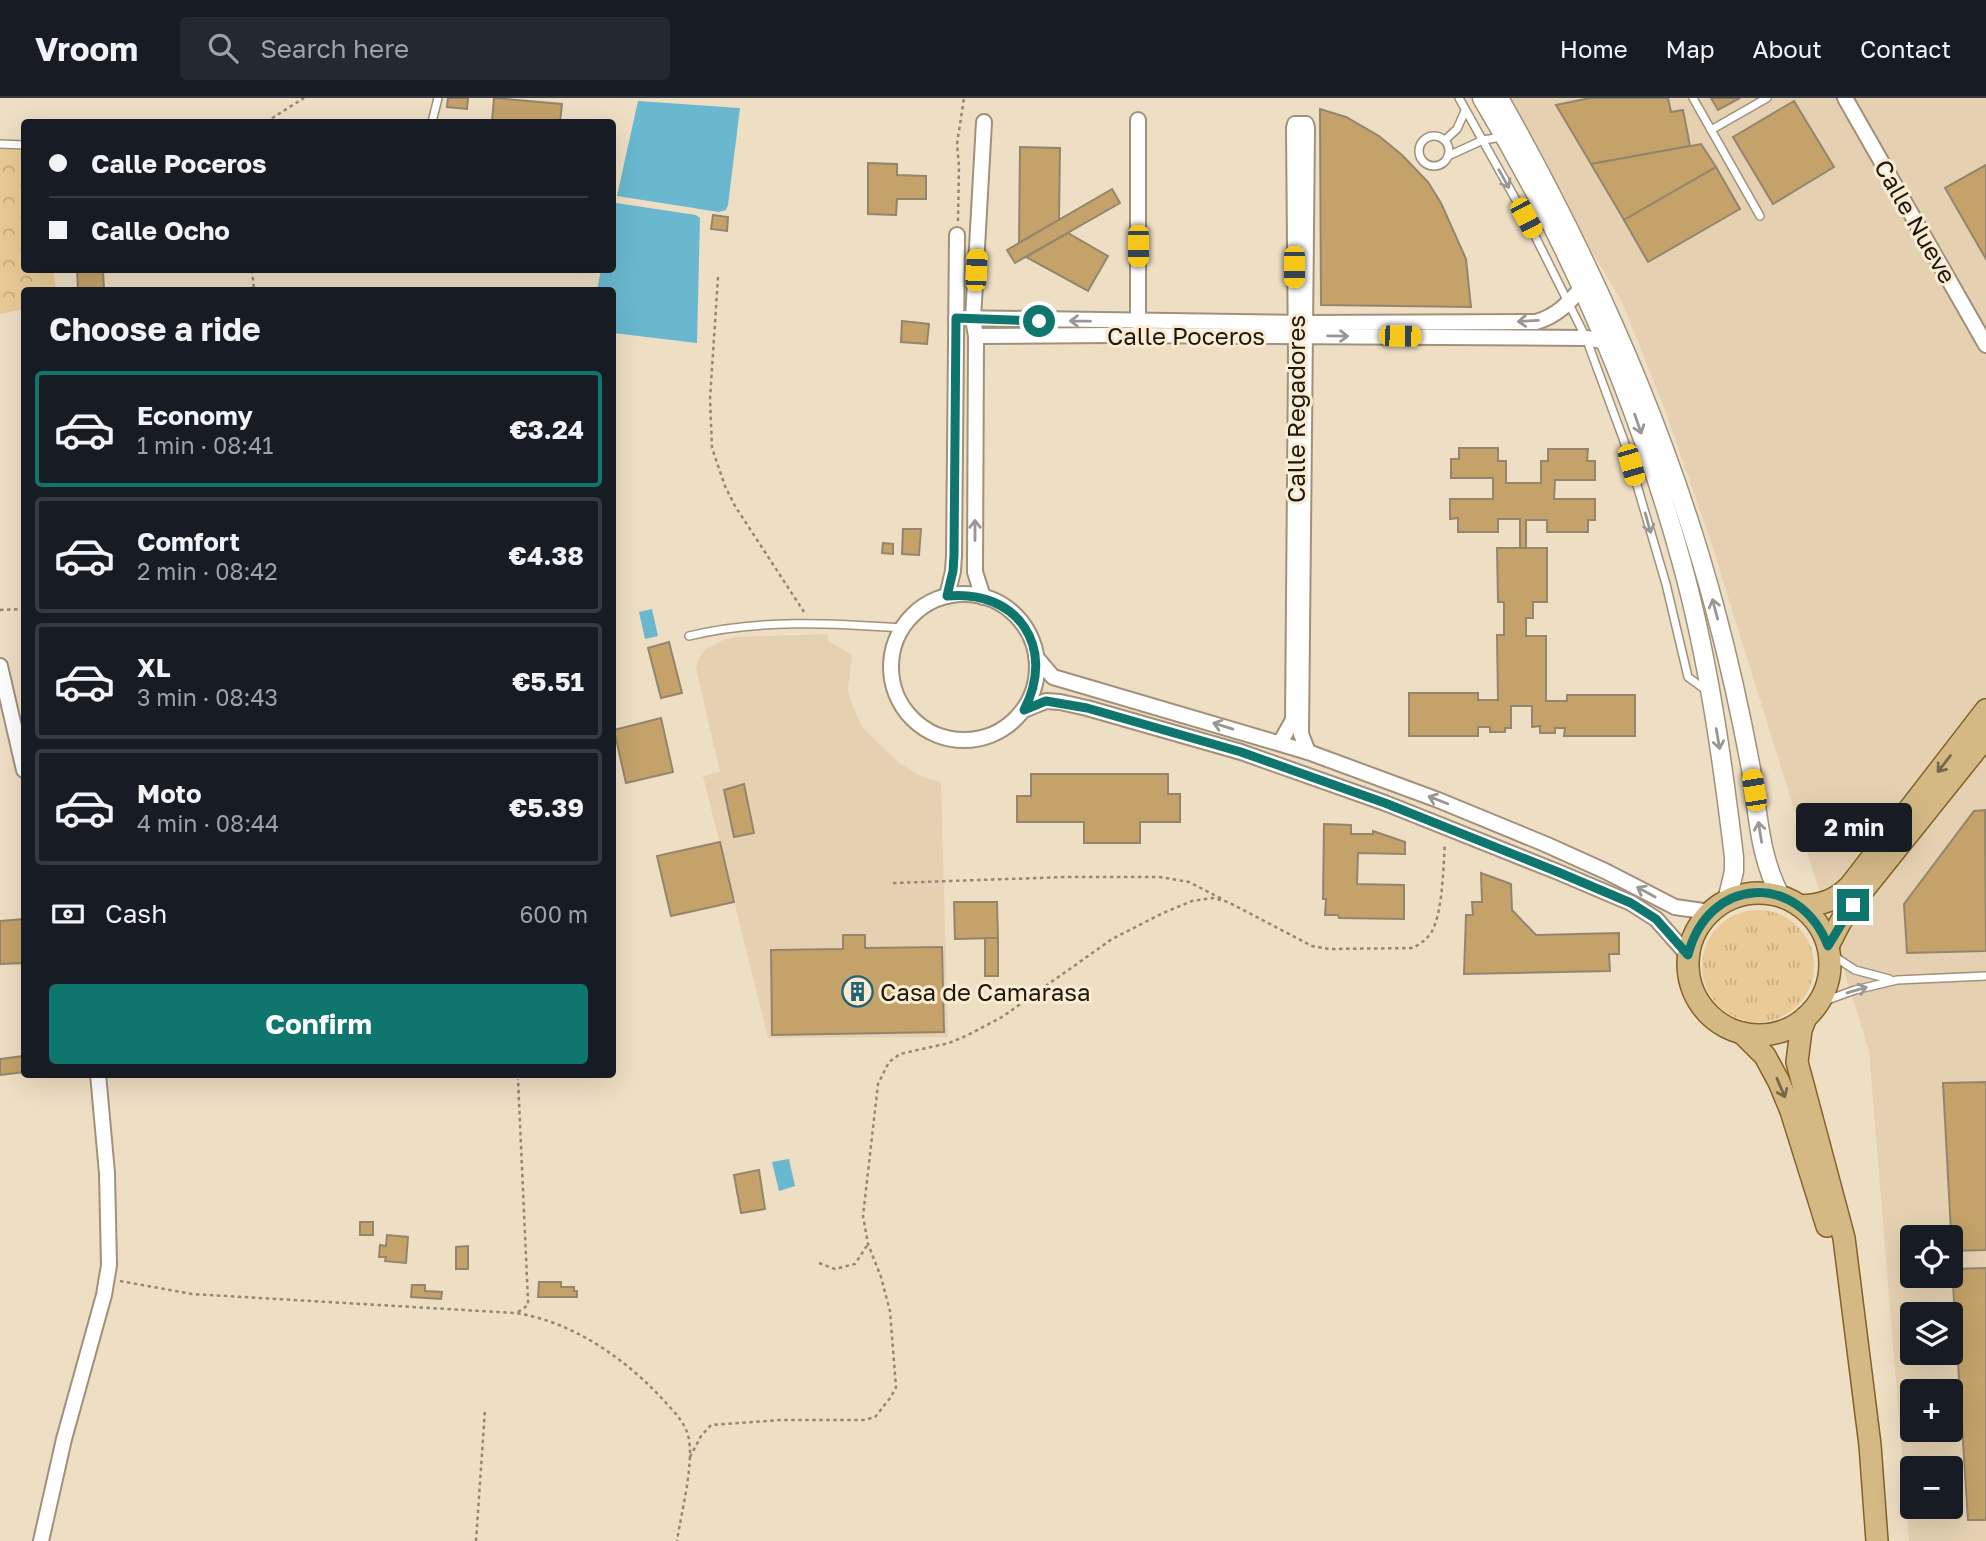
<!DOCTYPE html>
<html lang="en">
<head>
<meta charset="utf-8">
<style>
	body { margin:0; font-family:"Golos Text",sans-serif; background:#242831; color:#f1f3f6; height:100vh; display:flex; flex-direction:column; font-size:26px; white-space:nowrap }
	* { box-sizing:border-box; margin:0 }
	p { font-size:23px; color:#9ea1a6 }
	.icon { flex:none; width:38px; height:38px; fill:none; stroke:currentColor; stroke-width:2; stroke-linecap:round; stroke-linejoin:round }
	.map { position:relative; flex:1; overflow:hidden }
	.details { position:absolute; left:21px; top:189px; width:595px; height:791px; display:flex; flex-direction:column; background:#171b24; border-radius:7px; box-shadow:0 7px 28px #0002 }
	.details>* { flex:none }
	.banner { position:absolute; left:21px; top:21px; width:595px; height:154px; border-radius:7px; box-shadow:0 7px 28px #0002; display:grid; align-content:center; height:154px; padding:0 28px; background:#171b24 }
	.controls { position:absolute; left:1900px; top:1127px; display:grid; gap:14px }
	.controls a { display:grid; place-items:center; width:63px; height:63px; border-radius:7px; background:#171b24; box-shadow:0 7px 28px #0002; font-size:35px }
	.end { position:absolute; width:32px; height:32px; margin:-16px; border:9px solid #0f766e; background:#fff; box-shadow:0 0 0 4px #fff }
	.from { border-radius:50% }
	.bubble { position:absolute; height:49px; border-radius:7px; background:#171b24; box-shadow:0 7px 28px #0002; font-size:23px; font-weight:700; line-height:49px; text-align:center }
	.car { position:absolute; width:21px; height:42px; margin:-21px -10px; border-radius:9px; box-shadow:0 0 5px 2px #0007; background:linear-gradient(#f5c518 24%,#345 0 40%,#f5c518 0 76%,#345 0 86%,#f5c518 0) }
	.banner b { display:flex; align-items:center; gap:24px; height:66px; font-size:26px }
	.banner b+b { border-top:2px solid #363941 }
	.banner i { width:18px; height:18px; background:#f1f3f6 }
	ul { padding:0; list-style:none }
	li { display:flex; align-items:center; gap:21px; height:116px; margin:0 14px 10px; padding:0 14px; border:4px solid #363941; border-radius:7px }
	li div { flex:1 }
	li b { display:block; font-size:26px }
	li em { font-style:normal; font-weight:700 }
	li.on { border-color:#0f766e }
	li>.icon { width:63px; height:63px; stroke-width:1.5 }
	h2 { padding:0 28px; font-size:32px; line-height:84px }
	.pay { display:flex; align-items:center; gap:18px; height:77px; padding:0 28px; font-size:26px }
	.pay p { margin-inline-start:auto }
	.cta { display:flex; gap:14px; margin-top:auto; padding:14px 28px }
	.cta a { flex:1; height:80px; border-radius:7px; background:#0f766e; color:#fff; font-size:28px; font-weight:700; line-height:80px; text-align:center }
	header { display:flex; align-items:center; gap:42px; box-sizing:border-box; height:98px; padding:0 35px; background:#171b24; border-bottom:2px solid #363941 }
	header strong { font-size:33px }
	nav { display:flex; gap:38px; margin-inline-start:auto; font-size:24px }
	.search { width:490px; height:63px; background:#242831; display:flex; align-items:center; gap:18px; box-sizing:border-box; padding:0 24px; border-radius:7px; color:#9ea1a6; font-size:26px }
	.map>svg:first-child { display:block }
	.built { fill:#e5d1b2; fill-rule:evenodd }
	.grass { fill:url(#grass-tufts) }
	.forest { fill:url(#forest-crowns) }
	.water { fill:#69b8cf }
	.building { fill:#c4a269; stroke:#93856e; stroke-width:2 }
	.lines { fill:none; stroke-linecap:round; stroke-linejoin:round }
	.service-casing { stroke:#a0917a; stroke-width:10 }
	.minor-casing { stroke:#a0917a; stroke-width:18 }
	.tertiary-casing { stroke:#a0917a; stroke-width:21 }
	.primary-casing { stroke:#826227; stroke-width:24 }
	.path { stroke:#938875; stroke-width:2.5; stroke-dasharray:3.5 3.5; stroke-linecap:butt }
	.service { stroke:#fff; stroke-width:7 }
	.minor { stroke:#fff; stroke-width:14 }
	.tertiary { stroke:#fff; stroke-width:18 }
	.primary { stroke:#d4b985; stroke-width:21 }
	.oneway { stroke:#999793 }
	.oneway2 { stroke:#78684a }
	.route { stroke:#0f766e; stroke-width:9 }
	.labels { text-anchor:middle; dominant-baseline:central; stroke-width:6; stroke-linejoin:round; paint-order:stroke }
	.street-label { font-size:24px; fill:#1d180e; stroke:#fbebd1 }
	.poi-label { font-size:24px; fill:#1d180e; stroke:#fbebd1; text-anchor:start }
</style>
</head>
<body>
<header>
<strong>Vroom</strong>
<div class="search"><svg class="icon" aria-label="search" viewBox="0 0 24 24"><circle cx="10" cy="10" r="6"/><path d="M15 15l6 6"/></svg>Search here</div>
<nav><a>Home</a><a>Map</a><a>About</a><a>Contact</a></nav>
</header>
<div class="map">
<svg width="1986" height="1443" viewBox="0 0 1986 1443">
	<defs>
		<pattern id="grass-tufts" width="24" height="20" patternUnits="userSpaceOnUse" patternTransform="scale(1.75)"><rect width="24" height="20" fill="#eacb97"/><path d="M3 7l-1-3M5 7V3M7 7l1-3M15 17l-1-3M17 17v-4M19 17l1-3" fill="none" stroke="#c8ae81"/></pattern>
		<pattern id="forest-crowns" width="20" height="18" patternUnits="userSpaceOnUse" patternTransform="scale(1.75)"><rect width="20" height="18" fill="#eacb97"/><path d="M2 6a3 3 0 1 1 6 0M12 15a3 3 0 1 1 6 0" fill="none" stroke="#c8ae81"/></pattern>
	</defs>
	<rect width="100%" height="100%" fill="#eedec4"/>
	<g class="built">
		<path d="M 1507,0 L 1986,0 L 1986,1443 L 1909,1443 L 1869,953 L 1711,444 L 1665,312 L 1622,204 L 1576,127 ZM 1913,1139 L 1951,1139 L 1951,1178 L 1913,1178 ZM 1913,1216 L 1951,1216 L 1951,1255 L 1913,1255 ZM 1913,1293 L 1951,1293 L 1951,1332 L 1913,1332 ZM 1913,1370 L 1951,1370 L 1951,1409 L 1913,1409 Z"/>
		<polygon points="828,536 828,543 852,557 848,592 854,612 862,629 899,665 923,679 941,684 948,939 768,940 703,678 720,674 696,570 699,560 706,551 723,542 736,539"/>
	</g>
	<circle class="grass" cx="1758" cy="868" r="56"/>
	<polygon class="forest" points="0,51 24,53 24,172 53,172 56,192 24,192 24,211 0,216"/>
	<g class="water">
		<polygon points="638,3 740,10 728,107 726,112 719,114 617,98"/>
		<polygon points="616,105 696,117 700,120 697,245 613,235 612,192 597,192 601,172 612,172 612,121"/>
		<polygon points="652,511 658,538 645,541 639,514"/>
		<polygon points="789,1061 795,1088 779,1093 772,1064"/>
	</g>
	<g class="building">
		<polygon points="448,0 468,0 467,11 447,9"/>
		<polygon points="494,0 562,6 560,24 492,24"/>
		<polygon points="1590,0 1668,0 1671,14 1683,12 1690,48 1591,66 1556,7"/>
		<polygon points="1711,0 1740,0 1718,12"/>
		<polygon points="1794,3 1834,69 1773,106 1733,39"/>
		<polygon points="1320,11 1346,19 1379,38 1402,57 1428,84 1441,105 1466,161 1471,209 1321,207"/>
		<polygon points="1701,46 1716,69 1624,122 1591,66"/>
		<polygon points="1020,49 1060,50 1059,122 1019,145"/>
		<polygon points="868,65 897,66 897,77 926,78 926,101 897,101 896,117 868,116"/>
		<polygon points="1986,67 1986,161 1945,90"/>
		<polygon points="1716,69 1740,111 1648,164 1624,122"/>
		<polygon points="1112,91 1120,105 1015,165 1007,152"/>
		<polygon points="713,117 728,119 727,133 711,131"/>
		<polygon points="1068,135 1108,158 1088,193 1026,159"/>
		<polygon points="77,172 103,172 104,192 78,192"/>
		<polygon points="902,223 929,226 927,246 901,244"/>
		<polygon points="1459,350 1498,350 1498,363 1506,363 1506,385 1541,385 1541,363 1548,363 1548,351 1588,351 1587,363 1595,363 1595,382 1555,382 1554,401 1595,401 1595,422 1588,422 1588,434 1547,434 1547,422 1526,422 1526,450 1520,450 1520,421 1498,421 1498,434 1458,434 1458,420 1450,421 1450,401 1493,401 1493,380 1451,380 1451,361 1459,361"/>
		<polygon points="903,431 921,431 919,457 902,456"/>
		<polygon points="883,445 893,446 893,456 882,455"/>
		<polygon points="1497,450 1547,450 1547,504 1533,504 1533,520 1526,520 1526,538 1546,538 1546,603 1567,603 1567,597 1635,597 1635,638 1564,638 1565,630 1555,630 1555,635 1540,635 1540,628 1532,629 1532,608 1511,608 1511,630 1505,630 1505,634 1490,634 1490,629 1478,629 1478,638 1409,638 1409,595 1478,595 1478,602 1498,602 1497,537 1504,537 1504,504 1498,504"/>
		<polygon points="669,544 682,595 661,600 648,550"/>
		<polygon points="661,620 673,674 626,685 614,632"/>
		<polygon points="1031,676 1168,676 1168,696 1180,696 1180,724 1140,724 1140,745 1084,745 1084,724 1017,724 1017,698 1031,698"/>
		<polygon points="744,686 754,735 734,739 724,692"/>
		<polygon points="1985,712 1986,853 1907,855 1904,806 1974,713"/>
		<polygon points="1324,726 1351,727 1351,736 1373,736 1373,733 1405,744 1405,756 1358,755 1357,786 1404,787 1404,821 1339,820 1338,817 1325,817 1326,801 1323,801"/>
		<polygon points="720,744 734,804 671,818 657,758"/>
		<polygon points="1481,775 1511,786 1512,812 1536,837 1619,835 1619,856 1609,856 1610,873 1464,876 1466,817 1473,817 1472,804 1482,804"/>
		<polygon points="954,804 997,804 998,840 955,841"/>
		<polygon points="24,821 24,865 0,866 0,823"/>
		<polygon points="843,837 865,837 865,850 942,849 944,934 772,937 771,852 843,851"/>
		<rect x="985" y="840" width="13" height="38"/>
		<polygon points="24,958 24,974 0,977 0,961"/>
		<polygon points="1986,984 1986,1152 1952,1153 1943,985"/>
		<polygon points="759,1072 765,1111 741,1115 734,1077"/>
		<rect x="360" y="1124" width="13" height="13"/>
		<polygon points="387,1137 408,1139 406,1165 385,1163 386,1159 379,1159 380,1147 386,1148"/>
		<polygon points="468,1148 468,1171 456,1171 456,1149"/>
		<polygon points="1986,1170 1986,1422 1968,1422 1952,1171"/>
		<polygon points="539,1184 561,1184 561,1189 574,1189 574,1193 577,1193 577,1199 538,1199"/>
		<polygon points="412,1187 425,1187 425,1193 442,1194 441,1201 411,1199"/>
	</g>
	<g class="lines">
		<defs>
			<g id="service">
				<polyline points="1459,0 1526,120 1586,240 1624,343 1666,486 1688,579 1707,593"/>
				<polyline points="1693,0 1760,118"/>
				<polyline points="432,24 438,0"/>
				<polyline points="1711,32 1767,0"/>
				<circle cx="1434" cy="53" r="15"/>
				<polyline points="1445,42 1457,31 1465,13"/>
				<polyline points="0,46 24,47"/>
				<polyline points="1448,58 1483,42 1502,39"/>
				<path d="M 689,538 C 758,521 831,525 902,530"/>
				<polyline points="1829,855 1855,872 1889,881"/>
				<polyline points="1819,905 1855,892 1897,882 1986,878"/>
			</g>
			<g id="minor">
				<polyline points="1845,0 1986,247"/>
				<polyline points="1138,22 1138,224"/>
				<path d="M 956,220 L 1305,225 L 1536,224 C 1557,218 1569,205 1583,188"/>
				<polyline points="976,238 1111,237 1586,240 1607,244"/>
				<circle cx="964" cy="569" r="73"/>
				<polyline points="947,498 953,473 954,457 957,137"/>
				<polyline points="983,499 975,474 976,238 973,221 984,24"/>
				<polyline points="1036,559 1053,579 1308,654 1438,702 1545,746 1605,773 1675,809 1710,814"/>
				<polyline points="0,568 24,672"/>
				<polyline points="1024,612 1046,603 1060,604 1087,610 1241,654 1385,705 1558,774 1631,805 1656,821 1688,857"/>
				<polyline points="1280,645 1293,622 1296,264 1294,30 1295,26 1306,26 1307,30 1301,636 1308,654"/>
				<polyline points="41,1443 64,1341 104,1197 109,1167 107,1075 98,976"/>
			</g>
			<g id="tertiary">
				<path d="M 1482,0 C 1569,145 1636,299 1681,462 C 1708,559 1722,659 1734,759 L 1734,773 L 1727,803"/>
				<path d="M 1499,0 C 1590,161 1667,331 1715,511 C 1729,563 1741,617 1751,671 C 1758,714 1759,759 1781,799"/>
			</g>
			<g id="primary">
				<circle cx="1759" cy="866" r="71"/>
				<path d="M 1800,808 C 1821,807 1835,803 1850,788 L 1986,612"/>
				<polyline points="1828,848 1841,823 1865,790 1986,639"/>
				<polyline points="1806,919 1801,932 1797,964 1844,1140 1870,1347 1877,1443"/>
				<polyline points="1742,935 1765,958 1779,984 1791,1013 1827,1128"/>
			</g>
		</defs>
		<use href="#service" class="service-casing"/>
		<use href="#minor" class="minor-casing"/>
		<use href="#tertiary" class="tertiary-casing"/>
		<use href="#primary" class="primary-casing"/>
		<g class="path">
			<polyline points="266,24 304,0"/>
			<polyline points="958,123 959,68 957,46 964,0"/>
			<polyline points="252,172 254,192"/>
			<polyline points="718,179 710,301 712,350 725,388 735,408 804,514"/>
			<polyline points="0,512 24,511"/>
			<polyline points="893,785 1066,779 1160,779 1189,784 1224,802"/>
			<polyline points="819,1165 835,1171 855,1166 868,1146"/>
			<path d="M 120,1183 L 192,1196 L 515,1215 C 573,1223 629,1263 667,1306 C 676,1316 684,1324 688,1337 C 695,1364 681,1415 677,1443"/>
			<polyline points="518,1214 528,1207 528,1203 518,981"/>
			<path d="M 690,1359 L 701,1338 L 711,1327 L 779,1322 L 865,1322 L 875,1319 L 891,1299 L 896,1289 L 890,1213 L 881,1179 L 868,1146 L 863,1118 L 878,986 L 889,964 L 900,956 L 949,945 L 966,938 L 1002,919 L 1112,841 L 1163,815 L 1192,803 L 1213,800 L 1228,804 L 1312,848 L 1329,851 L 1413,850 C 1420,846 1426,842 1431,835 C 1443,815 1443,770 1445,746"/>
			<polyline points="476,1443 485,1312"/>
		</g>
		<use href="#service" class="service"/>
		<use href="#minor" class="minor"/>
		<use href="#tertiary" class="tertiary"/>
		<use href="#primary" class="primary"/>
	</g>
	<defs><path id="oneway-shaft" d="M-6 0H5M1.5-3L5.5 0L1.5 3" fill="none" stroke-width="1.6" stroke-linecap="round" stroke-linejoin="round" transform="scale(1.75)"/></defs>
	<g class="oneway">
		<use href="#oneway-shaft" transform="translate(1504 81) rotate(61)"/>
		<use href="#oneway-shaft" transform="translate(1080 223) rotate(-179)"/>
		<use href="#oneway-shaft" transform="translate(1528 223) rotate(177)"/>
		<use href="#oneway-shaft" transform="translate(1338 238) rotate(1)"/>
		<use href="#oneway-shaft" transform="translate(1638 326) rotate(71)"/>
		<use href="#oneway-shaft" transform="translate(1648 425) rotate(74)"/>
		<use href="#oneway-shaft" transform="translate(975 432) rotate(-90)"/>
		<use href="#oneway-shaft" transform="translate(1715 511) rotate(-105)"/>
		<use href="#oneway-shaft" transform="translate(1223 628) rotate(-163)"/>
		<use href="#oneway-shaft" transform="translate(1718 641) rotate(80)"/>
		<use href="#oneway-shaft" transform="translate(1438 702) rotate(-159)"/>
		<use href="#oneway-shaft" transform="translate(1760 734) rotate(-99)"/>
		<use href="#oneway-shaft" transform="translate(1646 794) rotate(-151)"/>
		<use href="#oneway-shaft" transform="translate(1857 892) rotate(-16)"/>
	</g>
	<g class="oneway2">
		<use href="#oneway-shaft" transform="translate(1944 666) rotate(128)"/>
		<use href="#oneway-shaft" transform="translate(1781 990) rotate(67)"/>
	</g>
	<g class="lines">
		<path class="route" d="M 1039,223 L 956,220 L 954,457 L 953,473 L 947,498 C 1017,491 1057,549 1024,612 L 1046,603 L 1087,610 L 1241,654 L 1385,705 L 1558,774 L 1631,805 L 1656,821 L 1688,857 C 1708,778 1799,773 1828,848 L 1853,807"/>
	</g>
	<defs>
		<symbol id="building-ring" viewBox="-11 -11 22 22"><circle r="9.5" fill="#fbebd1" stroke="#1f6375" stroke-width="1.5"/><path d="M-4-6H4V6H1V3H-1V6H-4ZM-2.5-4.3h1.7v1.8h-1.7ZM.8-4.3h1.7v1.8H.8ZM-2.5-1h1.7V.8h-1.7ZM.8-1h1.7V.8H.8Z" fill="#1f6375"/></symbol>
	</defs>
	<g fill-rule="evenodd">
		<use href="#building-ring" x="840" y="876" width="35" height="35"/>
	</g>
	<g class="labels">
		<g class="street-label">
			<text transform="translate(1916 123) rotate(60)">Calle Nueve</text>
			<text x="1186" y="237">Calle Poceros</text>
			<text transform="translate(1295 311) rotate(-90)">Calle Regadores</text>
		</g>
		<g class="poi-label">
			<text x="880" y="893">Casa de Camarasa</text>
		</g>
	</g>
</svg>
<div class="controls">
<a><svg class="icon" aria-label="locate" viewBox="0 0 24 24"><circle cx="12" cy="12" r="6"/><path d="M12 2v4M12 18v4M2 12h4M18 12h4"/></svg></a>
<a><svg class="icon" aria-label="layers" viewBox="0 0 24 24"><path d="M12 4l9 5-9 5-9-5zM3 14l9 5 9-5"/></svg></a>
<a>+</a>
<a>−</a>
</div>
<i class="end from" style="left:1039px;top:223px"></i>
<i class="end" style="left:1853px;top:807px"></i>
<div class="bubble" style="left:1796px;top:705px;width:116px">2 min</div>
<i class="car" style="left:1526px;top:120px;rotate:152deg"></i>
<i class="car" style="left:1138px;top:148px;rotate:180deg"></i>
<i class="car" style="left:1294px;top:169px;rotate:180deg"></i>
<i class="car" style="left:976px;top:172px;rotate:3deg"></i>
<i class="car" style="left:1400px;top:238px;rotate:91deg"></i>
<i class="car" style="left:1631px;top:367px;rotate:164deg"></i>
<i class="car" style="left:1754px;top:692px;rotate:351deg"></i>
<div class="banner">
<b><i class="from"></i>Calle Poceros</b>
<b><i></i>Calle Ocho</b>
</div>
<section class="details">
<h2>Choose a ride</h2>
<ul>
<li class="on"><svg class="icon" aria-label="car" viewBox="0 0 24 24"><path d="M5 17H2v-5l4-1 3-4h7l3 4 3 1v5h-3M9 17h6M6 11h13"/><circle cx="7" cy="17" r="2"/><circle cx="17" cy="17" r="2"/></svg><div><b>Economy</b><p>1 min · 08:41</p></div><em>€3.24</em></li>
<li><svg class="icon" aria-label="car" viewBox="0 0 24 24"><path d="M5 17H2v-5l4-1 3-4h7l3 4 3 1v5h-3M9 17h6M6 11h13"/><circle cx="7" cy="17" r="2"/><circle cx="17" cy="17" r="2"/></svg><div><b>Comfort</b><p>2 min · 08:42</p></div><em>€4.38</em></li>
<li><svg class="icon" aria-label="car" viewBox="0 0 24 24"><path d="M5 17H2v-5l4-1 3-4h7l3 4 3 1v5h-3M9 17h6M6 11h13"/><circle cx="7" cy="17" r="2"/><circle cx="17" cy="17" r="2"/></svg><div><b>XL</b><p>3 min · 08:43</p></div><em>€5.51</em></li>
<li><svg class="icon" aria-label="car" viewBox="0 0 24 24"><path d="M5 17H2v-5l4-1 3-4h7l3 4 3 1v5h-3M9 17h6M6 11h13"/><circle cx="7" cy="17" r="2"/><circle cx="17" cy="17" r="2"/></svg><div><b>Moto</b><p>4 min · 08:44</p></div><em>€5.39</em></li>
</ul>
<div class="pay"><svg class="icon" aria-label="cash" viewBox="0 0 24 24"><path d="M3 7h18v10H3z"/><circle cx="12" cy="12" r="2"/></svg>Cash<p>600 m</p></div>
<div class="cta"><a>Confirm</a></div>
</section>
</div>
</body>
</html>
